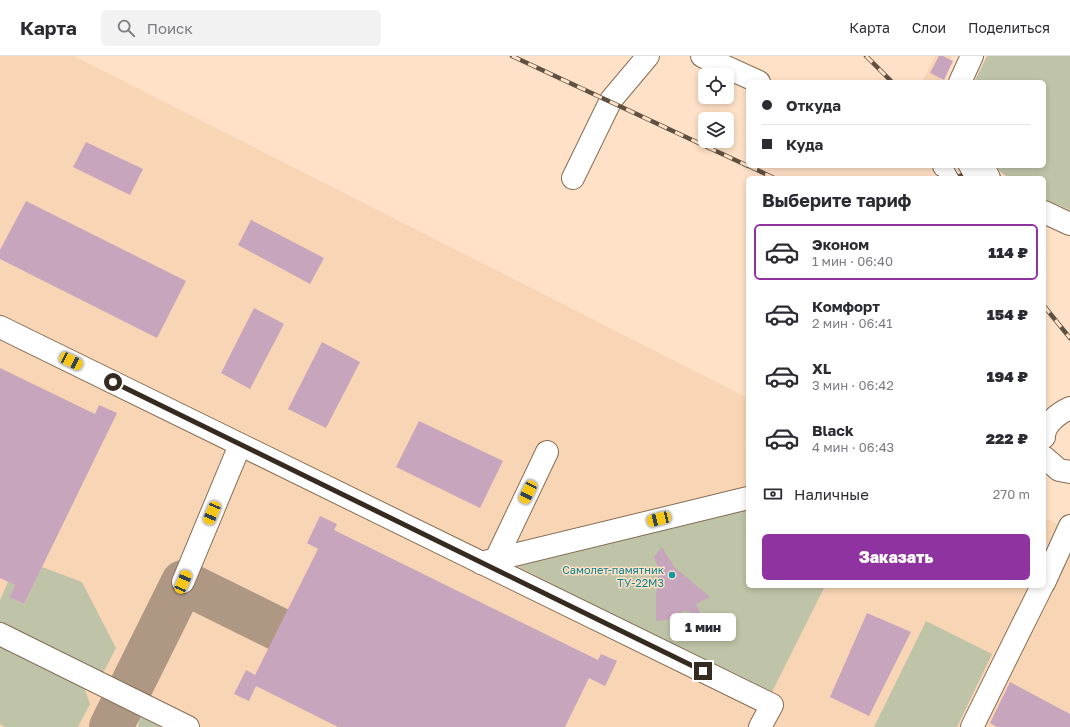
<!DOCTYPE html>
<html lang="ru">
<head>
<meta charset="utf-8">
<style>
	body { margin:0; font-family:"Golos Text",sans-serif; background:#f2f2f3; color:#2b2b33; height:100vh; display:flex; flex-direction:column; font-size:15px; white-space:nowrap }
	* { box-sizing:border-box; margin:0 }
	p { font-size:13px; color:#7c7c81 }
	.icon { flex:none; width:22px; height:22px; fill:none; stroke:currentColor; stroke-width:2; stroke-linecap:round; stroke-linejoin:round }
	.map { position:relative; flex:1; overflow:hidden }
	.drawer { position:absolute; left:746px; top:120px; width:300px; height:412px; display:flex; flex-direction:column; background:#fff; border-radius:6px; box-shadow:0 2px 6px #0003 }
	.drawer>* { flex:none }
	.hud { position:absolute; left:746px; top:24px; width:300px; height:88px; border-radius:6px; box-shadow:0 2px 6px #0003; display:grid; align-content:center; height:88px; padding:0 16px; background:#fff }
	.controls { position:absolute; left:698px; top:12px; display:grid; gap:8px }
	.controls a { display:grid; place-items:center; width:36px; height:36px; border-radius:6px; background:#fff; box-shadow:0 2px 6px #0003; font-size:20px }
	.end { position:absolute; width:18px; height:18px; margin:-9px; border:5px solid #362b20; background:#fff; box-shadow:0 0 0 2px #fff }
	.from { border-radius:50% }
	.bubble { position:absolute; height:28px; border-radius:6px; background:#fff; box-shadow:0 2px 6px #0003; font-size:13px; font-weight:800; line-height:28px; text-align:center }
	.car { position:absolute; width:12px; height:24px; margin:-12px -6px; border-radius:5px; box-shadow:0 0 3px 1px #0007; background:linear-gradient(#f5c518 24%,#345 0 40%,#f5c518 0 76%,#345 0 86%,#f5c518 0) }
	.hud b { display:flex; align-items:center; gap:14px; height:38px; font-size:15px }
	.hud b+b { border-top:1px solid #e1e1e2 }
	.hud i { width:10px; height:10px; background:#2b2b33 }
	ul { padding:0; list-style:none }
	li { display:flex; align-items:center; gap:12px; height:56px; margin:0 8px 6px; padding:0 8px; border:2px solid transparent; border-radius:6px }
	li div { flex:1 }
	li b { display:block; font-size:15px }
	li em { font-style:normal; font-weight:800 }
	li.selected { border-color:#8e339f }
	li>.icon { width:36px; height:36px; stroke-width:1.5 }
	h2 { padding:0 16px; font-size:18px; line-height:48px }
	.pay { display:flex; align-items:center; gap:10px; height:44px; padding:0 16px; font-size:15px }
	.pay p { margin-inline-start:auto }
	.button { display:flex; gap:8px; margin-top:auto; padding:8px 16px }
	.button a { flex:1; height:46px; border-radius:6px; background:#8e339f; color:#fff; font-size:16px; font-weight:800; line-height:46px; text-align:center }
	header { display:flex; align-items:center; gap:24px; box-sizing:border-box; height:56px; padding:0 20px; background:#fff; border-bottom:1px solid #e1e1e2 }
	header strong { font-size:19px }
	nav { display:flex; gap:22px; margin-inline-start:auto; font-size:14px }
	.search { width:280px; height:36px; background:#f2f2f3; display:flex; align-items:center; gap:10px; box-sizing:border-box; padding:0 14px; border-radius:6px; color:#7c7c81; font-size:15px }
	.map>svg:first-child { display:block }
	.built { fill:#f8d6b5 }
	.green { fill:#bfc4a8 }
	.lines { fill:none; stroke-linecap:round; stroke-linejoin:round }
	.taxiway { stroke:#ae9884; stroke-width:44 }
	.building { fill:#c7a5bd }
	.minor-casing { stroke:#866c54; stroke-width:24 }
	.minor { stroke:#fff; stroke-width:22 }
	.rail-casing { stroke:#5f5042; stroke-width:4.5 }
	.rail { stroke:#fee1c6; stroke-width:3; stroke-dasharray:9; stroke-linecap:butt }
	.route { stroke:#362b20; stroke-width:5 }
	.culture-dot { fill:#0f9aa8; stroke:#fee1c6; stroke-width:1.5 }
	.labels { text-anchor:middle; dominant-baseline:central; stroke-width:3; stroke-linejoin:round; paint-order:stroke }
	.culture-label { font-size:11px; fill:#0d838f; stroke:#fee1c6; text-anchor:end }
</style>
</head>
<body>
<header>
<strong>Карта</strong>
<div class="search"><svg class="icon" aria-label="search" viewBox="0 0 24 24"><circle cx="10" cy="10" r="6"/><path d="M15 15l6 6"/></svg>Поиск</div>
<nav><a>Карта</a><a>Слои</a><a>Поделиться</a></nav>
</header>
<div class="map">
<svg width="1070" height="671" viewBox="0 0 1070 671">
	<rect width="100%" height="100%" fill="#fee1c6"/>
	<g class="built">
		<polygon points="0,0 74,0 748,342 748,530 1044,530 1044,462 1070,474 1070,671 0,671"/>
		<polygon points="935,0 952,0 940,26 922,26"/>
	</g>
	<g class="green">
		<polygon points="987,0 1070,0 1070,154 1044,143 1044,122 1008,122 994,110 1044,110 1044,26 974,26"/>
		<polygon points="748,448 748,530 825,530 771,638 507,505"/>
		<polygon points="42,511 82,526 116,592 102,619 0,569 0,544 8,526 15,529 9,541 24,548"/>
		<polygon points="926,565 992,598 957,671 874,671"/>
		<polygon points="0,589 84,631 90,648 78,671 5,671 0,668"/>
		<polygon points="140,656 172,671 138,671"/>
	</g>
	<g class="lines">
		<polyline class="taxiway" points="111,671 183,526 278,573"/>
	</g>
	<g class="building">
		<polygon points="939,0 943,0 953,5 944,24 930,17"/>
		<polygon points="86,86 143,113 130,139 73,111"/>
		<polygon points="26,145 186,225 157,282 0,203 0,194"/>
		<polygon points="251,164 324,202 310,228 238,189"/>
		<polygon points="254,252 284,268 250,333 221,317"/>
		<polygon points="322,286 360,306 326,372 288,353"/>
		<polygon points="0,312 95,358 99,349 117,357 24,548 9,541 15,529 0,522"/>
		<polygon points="419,365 503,405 480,452 396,411"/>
		<polygon points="320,460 337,468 334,474 598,604 601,598 617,605 605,630 589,622 565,671 338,671 256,630 249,645 234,638 246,614 255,619 318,493 307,487"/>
		<polygon points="662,491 674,511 710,541 696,548 702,560 683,554 676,571 671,563 656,565 656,538 659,514 654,501"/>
		<polygon points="867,557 911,576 869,660 830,641"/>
		<polygon points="1010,626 1070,658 1070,671 997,671 990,667"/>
	</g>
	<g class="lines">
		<defs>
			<g id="minor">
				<polyline points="702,0 759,26"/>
				<polyline points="960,26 972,0"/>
				<polyline points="944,110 971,122"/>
				<polyline points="983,110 989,122"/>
				<polyline points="573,122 611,44 648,0"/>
				<polyline points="1044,156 1070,168"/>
				<polyline points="0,271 772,649 760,671"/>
				<path d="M 1044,381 C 1044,368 1059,357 1070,352"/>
				<polyline points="1044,401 1059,414 1070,416"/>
				<polyline points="496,503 547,396"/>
				<polyline points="481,507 748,442"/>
				<polyline points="183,526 240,389"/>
				<polyline points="1044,527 1070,470"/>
				<polyline points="0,578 188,671"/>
				<polyline points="972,671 1042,530"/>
			</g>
		</defs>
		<use href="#minor" class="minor-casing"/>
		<use href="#minor" class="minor"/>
		<defs>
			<g id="rail">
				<polyline points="512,0 748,110"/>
				<polyline points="866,0 892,26"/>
				<polyline points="749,110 774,122"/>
				<polyline points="955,110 962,122"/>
				<polyline points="1044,250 1070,282"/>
			</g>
		</defs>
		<use href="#rail" class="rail-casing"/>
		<use href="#rail" class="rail"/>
	</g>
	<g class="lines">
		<polyline class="route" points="113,326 703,615"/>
	</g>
	<circle class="culture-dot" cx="672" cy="519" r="4"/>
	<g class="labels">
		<g class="culture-label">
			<text x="664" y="513">Самолет-памятник<tspan x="664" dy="13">ТУ-22М3</tspan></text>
		</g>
	</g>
</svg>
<div class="controls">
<a><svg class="icon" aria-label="locate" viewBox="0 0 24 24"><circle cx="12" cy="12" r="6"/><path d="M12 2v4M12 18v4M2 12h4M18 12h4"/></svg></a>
<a><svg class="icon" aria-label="layers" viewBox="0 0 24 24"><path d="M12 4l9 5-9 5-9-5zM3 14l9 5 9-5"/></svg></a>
</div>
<i class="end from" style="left:113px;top:326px"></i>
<i class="end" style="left:703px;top:615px"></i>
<div class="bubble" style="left:670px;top:557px;width:66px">1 мин</div>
<i class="car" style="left:71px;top:305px;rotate:116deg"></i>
<i class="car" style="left:528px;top:436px;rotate:206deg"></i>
<i class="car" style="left:212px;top:457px;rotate:203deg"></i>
<i class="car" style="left:659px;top:463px;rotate:256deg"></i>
<i class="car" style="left:183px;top:526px;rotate:23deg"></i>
<div class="hud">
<b><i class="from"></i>Откуда</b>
<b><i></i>Куда</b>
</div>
<section class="drawer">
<h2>Выберите тариф</h2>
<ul>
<li class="selected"><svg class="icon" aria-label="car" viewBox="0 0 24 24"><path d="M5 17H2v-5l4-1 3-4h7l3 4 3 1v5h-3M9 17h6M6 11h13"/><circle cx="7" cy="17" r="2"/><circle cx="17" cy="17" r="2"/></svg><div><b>Эконом</b><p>1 мин · 06:40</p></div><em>114 ₽</em></li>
<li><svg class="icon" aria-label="car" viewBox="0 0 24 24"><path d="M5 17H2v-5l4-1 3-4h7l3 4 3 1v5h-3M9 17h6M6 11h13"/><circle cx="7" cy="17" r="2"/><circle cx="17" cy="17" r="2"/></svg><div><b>Комфорт</b><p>2 мин · 06:41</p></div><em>154 ₽</em></li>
<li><svg class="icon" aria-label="car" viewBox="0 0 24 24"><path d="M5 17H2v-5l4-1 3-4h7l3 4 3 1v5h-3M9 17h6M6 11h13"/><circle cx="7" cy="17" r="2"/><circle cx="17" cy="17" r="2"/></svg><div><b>XL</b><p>3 мин · 06:42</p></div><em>194 ₽</em></li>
<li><svg class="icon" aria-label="car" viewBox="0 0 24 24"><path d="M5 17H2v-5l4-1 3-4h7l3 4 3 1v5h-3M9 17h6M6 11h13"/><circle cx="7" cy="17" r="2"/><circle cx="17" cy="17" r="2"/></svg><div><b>Black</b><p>4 мин · 06:43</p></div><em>222 ₽</em></li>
</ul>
<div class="pay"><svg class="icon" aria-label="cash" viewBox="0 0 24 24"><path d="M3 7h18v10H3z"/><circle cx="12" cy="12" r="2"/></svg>Наличные<p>270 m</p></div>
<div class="button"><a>Заказать</a></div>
</section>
</div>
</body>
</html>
